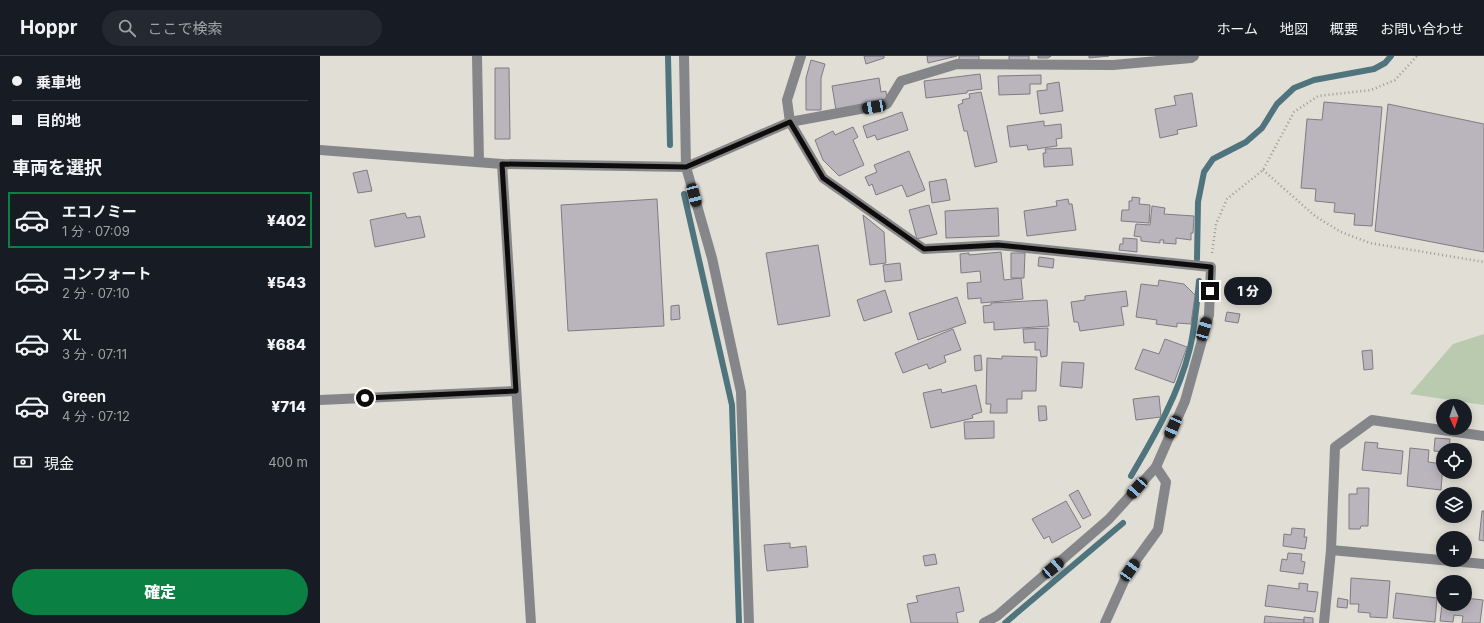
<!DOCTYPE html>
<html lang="ja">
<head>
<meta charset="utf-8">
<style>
	body { margin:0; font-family:Inter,"Noto Sans JP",sans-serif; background:#242831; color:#f1f3f6; height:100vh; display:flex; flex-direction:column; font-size:15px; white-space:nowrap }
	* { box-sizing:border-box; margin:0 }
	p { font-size:13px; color:#9ea1a6 }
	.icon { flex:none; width:22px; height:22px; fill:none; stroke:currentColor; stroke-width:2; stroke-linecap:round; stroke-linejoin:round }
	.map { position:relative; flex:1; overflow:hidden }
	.panel { display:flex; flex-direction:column; background:#171b24; width:320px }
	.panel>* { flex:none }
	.top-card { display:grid; align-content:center; height:88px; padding:0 12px; background:#171b24 }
	.needle { width:26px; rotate:177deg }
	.tools { position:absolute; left:1116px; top:343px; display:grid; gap:8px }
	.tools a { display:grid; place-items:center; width:36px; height:36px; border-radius:50%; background:#171b24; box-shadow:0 2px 10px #0003; font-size:20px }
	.end { position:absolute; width:18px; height:18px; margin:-9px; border:5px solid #0f0d0b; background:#fff; box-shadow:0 0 0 2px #fff }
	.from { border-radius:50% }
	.bubble { position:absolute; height:28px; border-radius:14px; background:#171b24; box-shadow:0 2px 10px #0003; font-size:13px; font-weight:800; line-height:28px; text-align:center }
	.car { position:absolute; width:12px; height:24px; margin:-12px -6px; border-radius:5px; box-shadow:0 0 3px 1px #0007; background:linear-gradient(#222 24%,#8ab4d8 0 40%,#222 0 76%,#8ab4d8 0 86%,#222 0) }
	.top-card b { display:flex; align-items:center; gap:14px; height:38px; font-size:15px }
	.top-card b+b { border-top:1px solid #363941 }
	.top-card i { width:10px; height:10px; background:#f1f3f6 }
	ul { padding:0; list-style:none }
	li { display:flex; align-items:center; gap:12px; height:56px; margin:0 8px 6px; padding:0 4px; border:2px solid transparent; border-radius:0px }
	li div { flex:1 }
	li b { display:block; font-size:15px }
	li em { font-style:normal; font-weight:800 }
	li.on { border-color:#0b8043 }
	li>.icon { width:36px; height:36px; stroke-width:1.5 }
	h2 { padding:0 12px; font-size:18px; line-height:48px }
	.pay { display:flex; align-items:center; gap:10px; height:44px; padding:0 12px; font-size:15px }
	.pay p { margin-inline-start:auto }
	.button { display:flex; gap:8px; margin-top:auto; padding:8px 12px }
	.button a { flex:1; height:46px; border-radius:24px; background:#0b8043; color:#fff; font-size:16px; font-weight:800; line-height:46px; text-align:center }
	header { display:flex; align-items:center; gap:24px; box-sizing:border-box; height:56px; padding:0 20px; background:#171b24; border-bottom:1px solid #363941 }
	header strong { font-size:19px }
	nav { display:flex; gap:22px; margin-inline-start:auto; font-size:14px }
	.search { width:280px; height:36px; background:#242831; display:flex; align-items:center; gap:10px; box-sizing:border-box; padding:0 14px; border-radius:22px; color:#9ea1a6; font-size:15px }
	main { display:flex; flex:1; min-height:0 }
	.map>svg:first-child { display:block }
	.green { fill:#b9caae }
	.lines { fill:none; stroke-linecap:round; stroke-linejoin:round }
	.stream { stroke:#4f747e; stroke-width:6 }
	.building { fill:#bab5bd; stroke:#807b82 }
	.path { stroke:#9c9993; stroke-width:2.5; stroke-dasharray:1 3; stroke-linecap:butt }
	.minor { stroke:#848689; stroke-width:10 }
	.route { stroke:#0f0d0b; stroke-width:5 }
</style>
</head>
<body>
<header>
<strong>Hoppr</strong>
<div class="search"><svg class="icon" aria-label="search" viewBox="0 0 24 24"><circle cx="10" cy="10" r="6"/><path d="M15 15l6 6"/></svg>ここで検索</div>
<nav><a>ホーム</a><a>地図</a><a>概要</a><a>お問い合わせ</a></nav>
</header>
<main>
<section class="panel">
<div class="top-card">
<b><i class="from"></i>乗車地</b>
<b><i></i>目的地</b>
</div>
<h2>車両を選択</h2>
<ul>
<li class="on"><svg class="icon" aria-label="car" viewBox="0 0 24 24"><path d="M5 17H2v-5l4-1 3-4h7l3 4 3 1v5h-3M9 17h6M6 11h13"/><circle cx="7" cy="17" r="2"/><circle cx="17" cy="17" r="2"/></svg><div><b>エコノミー</b><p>1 分 · 07:09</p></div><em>¥402</em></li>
<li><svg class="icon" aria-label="car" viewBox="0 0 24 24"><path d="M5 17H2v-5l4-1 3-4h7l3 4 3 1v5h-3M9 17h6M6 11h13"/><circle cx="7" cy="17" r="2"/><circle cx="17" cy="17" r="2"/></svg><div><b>コンフォート</b><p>2 分 · 07:10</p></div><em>¥543</em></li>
<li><svg class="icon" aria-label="car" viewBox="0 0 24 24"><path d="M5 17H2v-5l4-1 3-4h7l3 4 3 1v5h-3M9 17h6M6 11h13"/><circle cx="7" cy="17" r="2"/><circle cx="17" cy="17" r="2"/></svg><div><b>XL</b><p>3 分 · 07:11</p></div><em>¥684</em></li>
<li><svg class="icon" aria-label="car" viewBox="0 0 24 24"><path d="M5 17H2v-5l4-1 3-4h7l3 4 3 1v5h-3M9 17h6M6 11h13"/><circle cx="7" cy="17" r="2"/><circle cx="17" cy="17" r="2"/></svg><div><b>Green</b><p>4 分 · 07:12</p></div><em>¥714</em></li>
</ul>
<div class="pay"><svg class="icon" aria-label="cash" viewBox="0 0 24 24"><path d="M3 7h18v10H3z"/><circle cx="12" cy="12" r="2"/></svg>現金<p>400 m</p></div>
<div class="button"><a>確定</a></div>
</section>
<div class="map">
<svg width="1164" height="567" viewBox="0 0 1164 567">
	<rect width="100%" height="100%" fill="#e1ded5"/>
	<polygon class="green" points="1164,278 1164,349 1090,338 1133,288"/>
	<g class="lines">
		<g class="stream">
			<polyline points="348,0 350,89"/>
			<polyline points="364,138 412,349 419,567"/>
			<polyline points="877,203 878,146 884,116 893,103 926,86 942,72 957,48 974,32 994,24 1054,13 1065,7 1071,0"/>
			<path d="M 811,420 C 835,379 859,338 870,292 C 875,270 877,247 879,225"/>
			<polyline points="685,567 803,467"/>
		</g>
	</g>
	<g class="building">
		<polygon points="544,0 564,0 564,2 546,8"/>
		<polygon points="607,0 637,0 608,7"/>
		<polygon points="639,0 659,0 659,6 639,8"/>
		<rect x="689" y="0" width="20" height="4"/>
		<polygon points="718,0 731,0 728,2 718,2"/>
		<polygon points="769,0 789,0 769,2"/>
		<polygon points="491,4 505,8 501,22 501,54 486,54 486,22"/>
		<polygon points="175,12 189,12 190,83 175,83"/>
		<polygon points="660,18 662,33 647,35 647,37 606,42 604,25"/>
		<polygon points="721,19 721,28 710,28 710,38 679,39 678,20"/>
		<polygon points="559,22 561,36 566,35 567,43 547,46 548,51 516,54 512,30"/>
		<polygon points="739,26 743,55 720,58 717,35 727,34 727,28"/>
		<polygon points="661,36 677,106 655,111 647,75 644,75 638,49 643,47 642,44 650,42 649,38"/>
		<polygon points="872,37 877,70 857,74 858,78 840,82 835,53 856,49 854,40"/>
		<polygon points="1004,46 1062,51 1052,170 1034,169 1035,158 1014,156 1015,147 995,145 996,133 981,132 987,63 1002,64"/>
		<polygon points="1068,48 1164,68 1164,196 1055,175"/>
		<polygon points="582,56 588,74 557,84 555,79 547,82 543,70"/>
		<polygon points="724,65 724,70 741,68 742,82 736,83 737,90 708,94 707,89 690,91 687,70"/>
		<polygon points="533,71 538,81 533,84 544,109 519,120 503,104 495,84 513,75 515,79"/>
		<polygon points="751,92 753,109 724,111 723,97 726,97 725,93"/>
		<polygon points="589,95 605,134 587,141 582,129 556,139 552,128 549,130 545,121 557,116 554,109"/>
		<polygon points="47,114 52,135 38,137 33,117"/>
		<polygon points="626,123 630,144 612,147 609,126"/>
		<polygon points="812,141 820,142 819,148 830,149 829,167 801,165 802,154 809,154 809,145 812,145"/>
		<polygon points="337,143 344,270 248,275 241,149"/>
		<polygon points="748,143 749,148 752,148 756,174 707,180 704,155 737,150 736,145"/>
		<polygon points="609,149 617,178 597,183 589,154"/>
		<polygon points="832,150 845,152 844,158 874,160 873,177 871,177 871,184 856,182 856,188 843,187 844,184 840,184 840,187 821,185 821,181 814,180 816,168 830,169"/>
		<polygon points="678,152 679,180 626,182 625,155"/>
		<polygon points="85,157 87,162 100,160 105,181 55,191 50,164"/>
		<polygon points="543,159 564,176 566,207 550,209"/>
		<polygon points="803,182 817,183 817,196 799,194 800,188 803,188"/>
		<polygon points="498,189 510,260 458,269 446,197"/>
		<polygon points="681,196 684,224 701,222 703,243 661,247 661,242 648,243 647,227 661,226 660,215 641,217 640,198 649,197 649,199"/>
		<polygon points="691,197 705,197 704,222 691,222"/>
		<polygon points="719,201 734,203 733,212 718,210"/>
		<polygon points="580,207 582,224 565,226 563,209"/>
		<polygon points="839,224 864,228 875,239 871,268 857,267 857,271 836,268 837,264 816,261 821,228 838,230"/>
		<polygon points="565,234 572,256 544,265 537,244"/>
		<polygon points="806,235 808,250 801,251 804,269 760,275 758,266 754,266 751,246 765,244 765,240"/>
		<polygon points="637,241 646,267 598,284 589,257"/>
		<polygon points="727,244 729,270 674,274 674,266 664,267 663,250 671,249 671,247"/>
		<polygon points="359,249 360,263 351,264 351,250"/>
		<polygon points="907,256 920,258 918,267 905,265"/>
		<polygon points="728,272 727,300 721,301 720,294 715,294 715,286 704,287 703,273"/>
		<polygon points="633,273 641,294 624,300 626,306 609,313 607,308 583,317 575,297"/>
		<polygon points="845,283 867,291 854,327 815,313 823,293 839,298"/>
		<polygon points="1052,294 1053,313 1044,314 1042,295"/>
		<polygon points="661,299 662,314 655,315 654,300"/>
		<polygon points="682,300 717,301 716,335 702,335 702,343 687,343 687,357 670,357 671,348 666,348 667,302 682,303"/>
		<polygon points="742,306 764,307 762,332 740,330"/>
		<polygon points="656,329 662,356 652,359 653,362 611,372 603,337 621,333 622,337"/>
		<polygon points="839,340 841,361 816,364 813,343"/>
		<polygon points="718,350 726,350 727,364 719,365"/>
		<polygon points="674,365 674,382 645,383 644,366"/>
		<polygon points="1115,382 1130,383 1129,394 1123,394 1123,396 1114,395"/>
		<polygon points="1045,386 1058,387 1057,392 1083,395 1081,418 1042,414"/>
		<polygon points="1090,392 1109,394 1108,406 1123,408 1121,434 1087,430"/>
		<polygon points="1037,432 1049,432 1048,470 1041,470 1040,473 1029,473 1029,438 1037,438"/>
		<polygon points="758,434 771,459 763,463 749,439"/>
		<polygon points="746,445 761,471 732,487 729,480 724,483 712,463"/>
		<polygon points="1162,455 1164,455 1164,485 1159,484"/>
		<polygon points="972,472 985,473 984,481 987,481 985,493 963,490 964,478 971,479"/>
		<polygon points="470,487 470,492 486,490 488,511 447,515 444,489"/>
		<polygon points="968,497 982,498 981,505 985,506 983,518 960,515 962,503 967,504"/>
		<polygon points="615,498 617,508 605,510 603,500"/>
		<polygon points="1031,522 1070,525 1067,562 1050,561 1050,557 1038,556 1039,548 1030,548"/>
		<polygon points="979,527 988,528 987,535 998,536 995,556 945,550 948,529 979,533"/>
		<polygon points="639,531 644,555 636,557 638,567 591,567 587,548 598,546 596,540"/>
		<polygon points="1076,537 1117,542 1115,566 1073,562"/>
		<polygon points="1123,540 1123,548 1145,548 1145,542 1163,544 1160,567 1142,567 1143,560 1134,559 1133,566 1120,565"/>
		<polygon points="1018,542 1028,544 1027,552 1017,551"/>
		<polygon points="945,560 984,564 984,567 944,567"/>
		<polygon points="984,561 993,562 993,567 984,567"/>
	</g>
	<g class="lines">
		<g class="path">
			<polyline points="943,114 995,160 1021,176 1050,187 1164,206"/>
			<polyline points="892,197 896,168 907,143 943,114 974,56 998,40 1051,34 1075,24 1097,0"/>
		</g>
		<g class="minor">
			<polyline points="157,0 159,106"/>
			<polyline points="364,0 366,111 392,202 421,336 429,567"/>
			<polyline points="481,0 467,44 470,66 503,122 604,193 678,189 891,211 889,259 865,345 836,411 789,463 677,560 664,567"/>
			<polyline points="0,94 182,108 366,111 470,66 567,48 581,25 637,8 793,9 871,2 874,0"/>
			<polyline points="182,108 211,567"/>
			<polyline points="0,344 196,335"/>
			<polyline points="1011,494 1164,508"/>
			<polyline points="785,567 809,514 838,474 846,426 836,411"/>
			<polyline points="1004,567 1011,494 1015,391 1052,364 1164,380"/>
		</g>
	</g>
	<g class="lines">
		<polyline class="route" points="45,342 196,335 182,108 366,111 470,66 503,122 604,193 678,189 891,211 890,235"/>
	</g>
</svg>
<div class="tools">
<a><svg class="needle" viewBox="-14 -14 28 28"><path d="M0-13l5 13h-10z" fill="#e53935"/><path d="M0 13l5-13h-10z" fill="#9ea1a6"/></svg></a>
<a><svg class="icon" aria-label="locate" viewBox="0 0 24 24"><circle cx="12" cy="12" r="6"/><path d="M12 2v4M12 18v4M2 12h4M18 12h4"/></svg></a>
<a><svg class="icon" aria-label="layers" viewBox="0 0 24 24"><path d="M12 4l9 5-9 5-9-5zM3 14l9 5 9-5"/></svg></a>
<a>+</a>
<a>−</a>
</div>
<i class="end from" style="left:45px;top:342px"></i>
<i class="end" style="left:890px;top:235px"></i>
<div class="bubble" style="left:904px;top:221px;width:48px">1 分</div>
<i class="car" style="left:554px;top:51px;rotate:260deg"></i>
<i class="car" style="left:374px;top:139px;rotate:165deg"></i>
<i class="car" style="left:884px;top:273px;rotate:16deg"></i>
<i class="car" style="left:853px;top:371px;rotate:204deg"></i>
<i class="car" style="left:817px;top:432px;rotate:222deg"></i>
<i class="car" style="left:733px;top:512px;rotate:49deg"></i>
<i class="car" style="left:810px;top:514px;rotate:35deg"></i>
</div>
</main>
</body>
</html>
